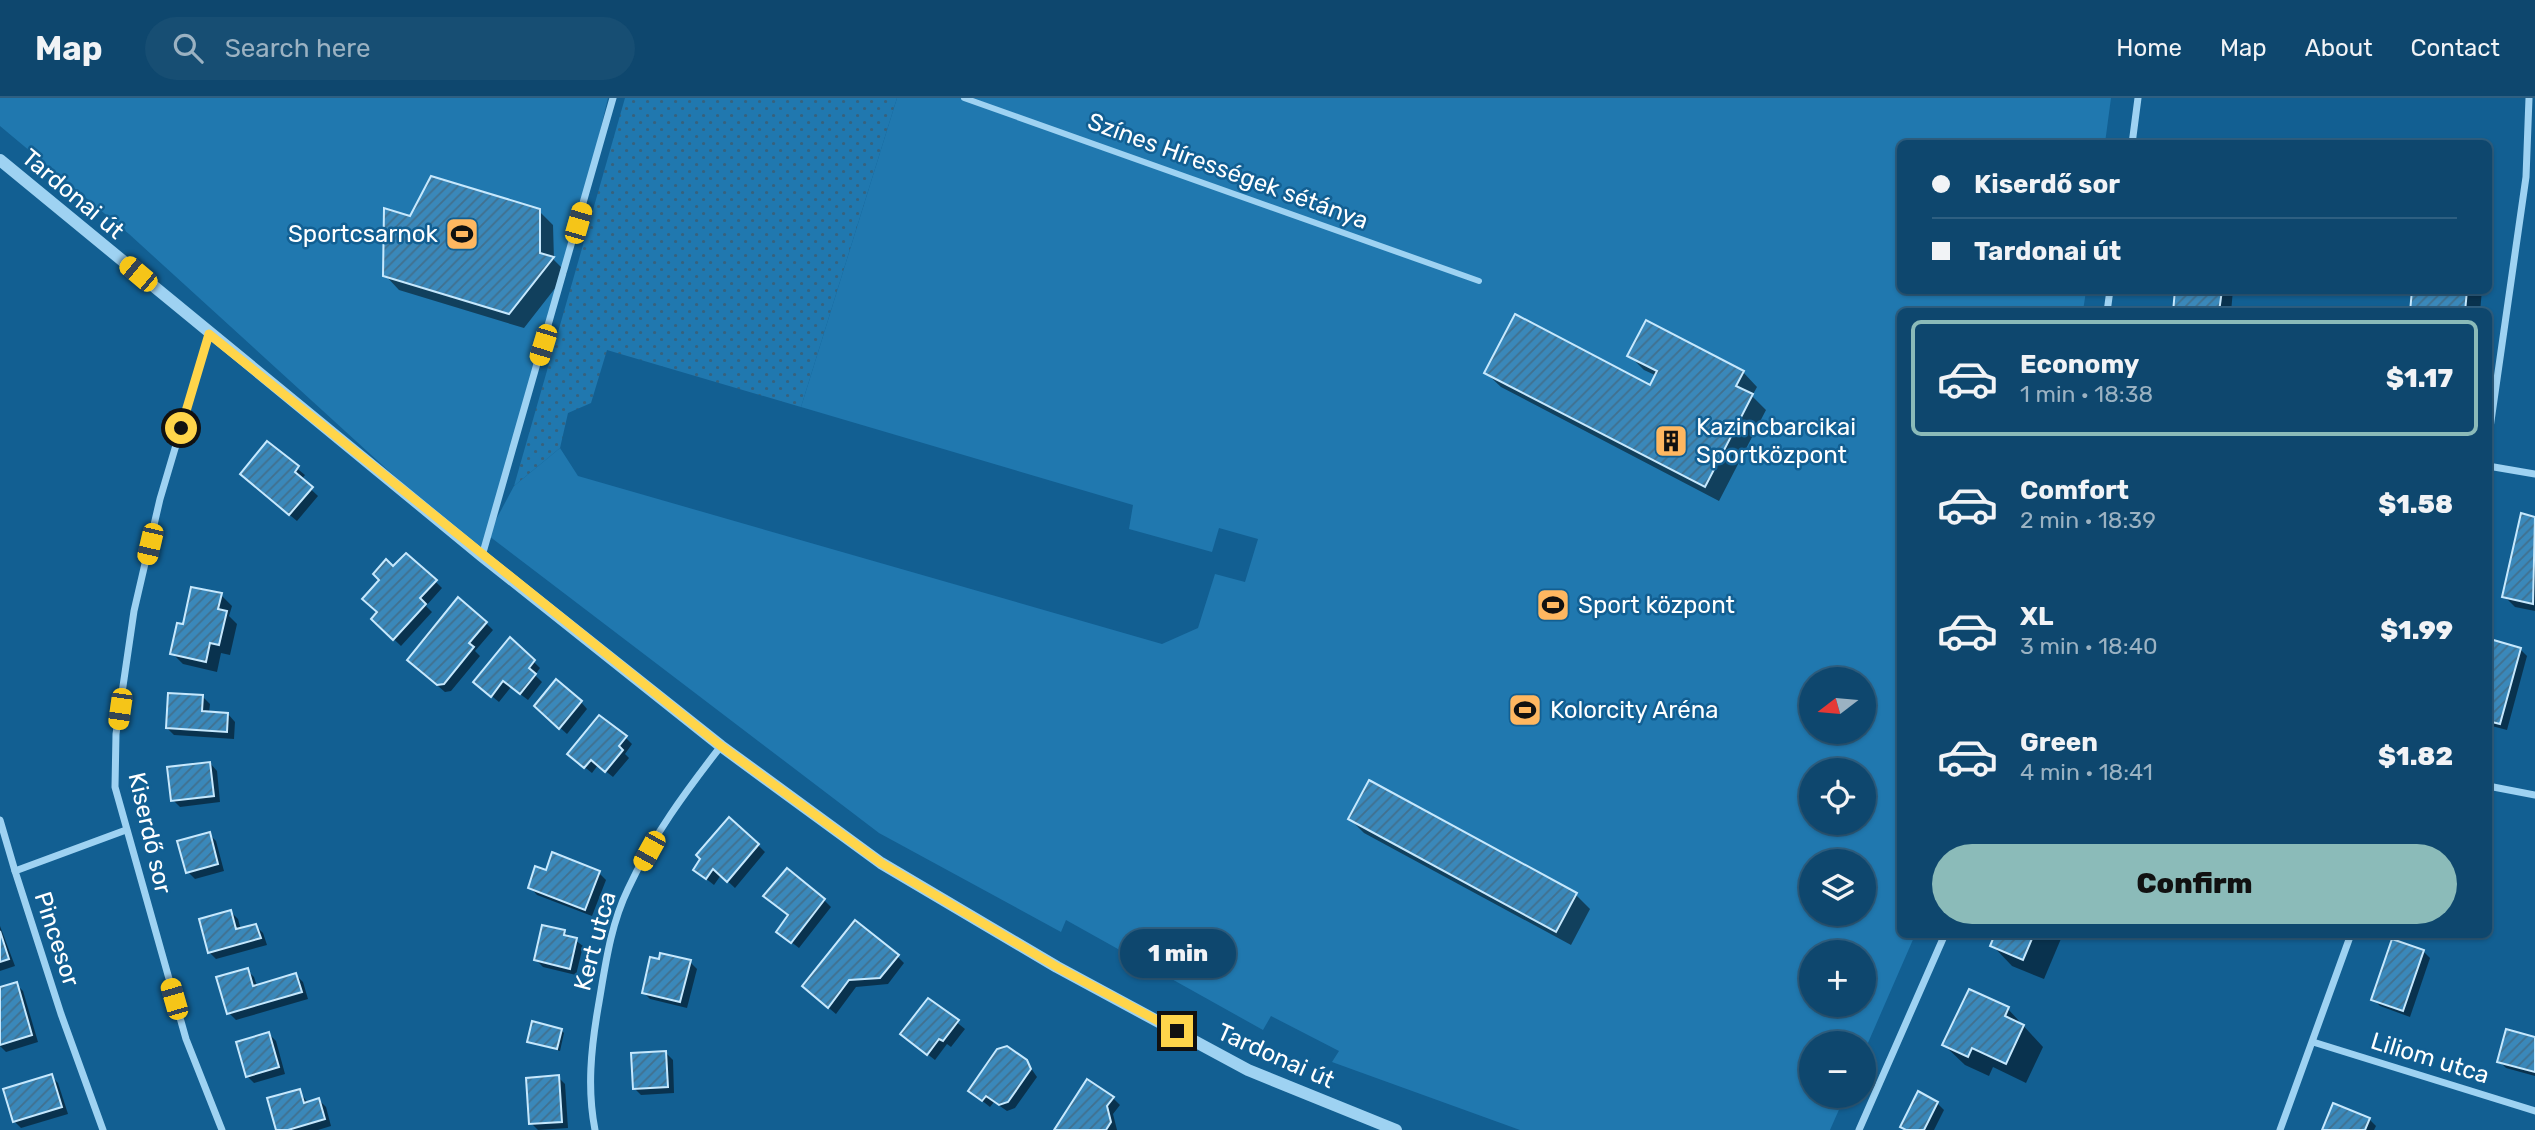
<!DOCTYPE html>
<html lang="en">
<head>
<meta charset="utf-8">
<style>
	body { margin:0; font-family:Rubik,sans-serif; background:#174e73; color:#f1f3f6; height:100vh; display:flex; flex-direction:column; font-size:26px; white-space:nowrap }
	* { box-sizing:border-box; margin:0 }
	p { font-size:23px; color:#9bb2c2 }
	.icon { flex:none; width:38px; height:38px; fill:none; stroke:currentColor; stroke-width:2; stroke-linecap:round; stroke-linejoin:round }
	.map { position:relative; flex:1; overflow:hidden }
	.details { position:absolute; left:1897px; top:210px; width:595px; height:630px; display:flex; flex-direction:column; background:#0e476e; border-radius:10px; box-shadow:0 2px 5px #0004,0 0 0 2px #2e5f81 }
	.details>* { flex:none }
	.hud { position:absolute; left:1897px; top:42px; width:595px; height:154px; border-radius:10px; box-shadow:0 2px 5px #0004,0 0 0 2px #2e5f81; display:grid; align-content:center; height:154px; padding:0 35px; background:#0e476e }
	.needle { width:46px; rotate:254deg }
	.controls { position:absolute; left:1799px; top:569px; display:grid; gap:14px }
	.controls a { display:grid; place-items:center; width:77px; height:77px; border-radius:50%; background:#0e476e; box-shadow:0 2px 5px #0004,0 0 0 2px #2e5f81; font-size:35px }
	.end { position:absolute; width:32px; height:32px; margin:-16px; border:9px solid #ffd54a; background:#111; box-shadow:0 0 0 4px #111 }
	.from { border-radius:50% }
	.bubble { position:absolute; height:49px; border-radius:24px; background:#0e476e; box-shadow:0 2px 5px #0004,0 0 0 2px #2e5f81; font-size:23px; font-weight:800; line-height:49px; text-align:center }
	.car { position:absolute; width:21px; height:42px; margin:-21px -10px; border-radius:9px; box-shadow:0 0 5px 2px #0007; background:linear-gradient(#f5c518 24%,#345 0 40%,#f5c518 0 76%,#345 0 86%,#f5c518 0) }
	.hud b { display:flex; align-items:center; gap:24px; height:66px; font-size:26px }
	.hud b+b { border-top:2px solid #2e5f81 }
	.hud i { width:18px; height:18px; background:#f1f3f6 }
	ul { padding:12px 0 0; list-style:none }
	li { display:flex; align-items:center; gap:21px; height:116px; margin:0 14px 10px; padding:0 21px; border:4px solid transparent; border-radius:10px }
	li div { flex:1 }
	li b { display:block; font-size:26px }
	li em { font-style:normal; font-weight:800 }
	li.current { border-color:#8bbbb9 }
	li>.icon { width:63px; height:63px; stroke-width:1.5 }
	.button { display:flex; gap:14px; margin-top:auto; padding:14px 35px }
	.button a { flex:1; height:80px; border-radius:42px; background:#8bbbb9; color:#111; font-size:28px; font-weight:800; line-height:80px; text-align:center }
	header { display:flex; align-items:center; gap:42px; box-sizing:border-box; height:98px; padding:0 35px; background:#0e476e; border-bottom:2px solid #2e5f81 }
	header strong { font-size:33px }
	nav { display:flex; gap:38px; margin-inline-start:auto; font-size:24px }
	.search { width:490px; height:63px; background:#174e73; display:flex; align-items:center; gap:18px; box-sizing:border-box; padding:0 24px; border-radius:38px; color:#9bb2c2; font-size:26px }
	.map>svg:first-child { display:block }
	.grass { fill:url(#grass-dots) }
	.green { fill:#2078af; fill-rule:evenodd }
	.shadow { fill:#0007 }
	.building { fill:url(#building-hatch); stroke:#c6e8fd; stroke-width:2 }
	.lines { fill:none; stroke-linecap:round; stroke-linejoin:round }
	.pedestrian { stroke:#9ed2f2; stroke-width:6 }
	.minor { stroke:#9ed2f2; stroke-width:7 }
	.tertiary { stroke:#9ed2f2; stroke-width:12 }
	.route { stroke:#ffd54a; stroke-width:9 }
	.labels { text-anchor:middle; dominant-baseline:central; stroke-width:5; stroke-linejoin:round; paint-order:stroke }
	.street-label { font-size:24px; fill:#fff; stroke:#125f92 }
	.poi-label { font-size:24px; fill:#fff; stroke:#125f92; text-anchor:start }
</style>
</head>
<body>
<header>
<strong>Map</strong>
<div class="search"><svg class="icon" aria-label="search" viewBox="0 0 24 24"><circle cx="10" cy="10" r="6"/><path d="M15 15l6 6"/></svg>Search here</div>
<nav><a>Home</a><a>Map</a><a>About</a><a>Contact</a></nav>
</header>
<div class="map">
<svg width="2535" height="1032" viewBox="0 0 2535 1032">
	<defs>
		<pattern id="grass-dots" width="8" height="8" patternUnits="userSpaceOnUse" patternTransform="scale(1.75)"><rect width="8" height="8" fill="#2078af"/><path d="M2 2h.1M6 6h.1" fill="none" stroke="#36627e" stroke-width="1.8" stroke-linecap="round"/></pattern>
		<pattern id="building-hatch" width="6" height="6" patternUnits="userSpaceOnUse" patternTransform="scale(1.75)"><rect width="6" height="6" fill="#3a88ba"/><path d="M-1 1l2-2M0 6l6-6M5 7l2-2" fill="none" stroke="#41708e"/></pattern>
	</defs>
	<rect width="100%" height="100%" fill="#125f92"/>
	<polygon class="grass" points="625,0 897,0 801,309 607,252 591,305 568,315 560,350 514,388"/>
	<path class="green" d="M 0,0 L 608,0 L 578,125 L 491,431 L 514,388 L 560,350 L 578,378 L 1162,546 L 1198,530 L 1215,476 L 1245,484 L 1258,441 L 1219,430 L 1212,454 L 1129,431 L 1133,407 L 801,309 L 897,0 L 2111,0 L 2105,45 L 1900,46 L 1900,192 L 2086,193 L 2083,213 L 1900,214 L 1900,836 L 1915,837 L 1864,954 L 1864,945 L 1811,945 L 1811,998 L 1845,998 L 1830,1032 L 1520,1032 L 1332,964 L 1339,953 L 1271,918 L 1263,932 L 1066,822 L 1061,834 L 879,735 L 489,438 L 482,458 L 129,136 L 0,28 ZM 1811,581 L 1864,581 L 1864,634 L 1811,634 ZM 1811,672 L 1864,672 L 1864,724 L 1811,724 ZM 1811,763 L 1864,763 L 1864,816 L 1811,816 ZM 1811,854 L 1864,854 L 1864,906 L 1811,906 Z"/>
	<g class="shadow">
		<polygon points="2488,99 2491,101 2488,127"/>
		<polygon points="539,113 553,127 554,162 567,175 524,230 399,192 385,177 410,120"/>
		<polygon points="2177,192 2233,192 2231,214 2174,214"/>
		<polygon points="2414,192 2482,192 2480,214 2412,214"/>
		<polygon points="1629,257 1743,274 1757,289 1752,298 1766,312 1719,403 1501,289 1486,275 1651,289 1657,278 1644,272"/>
		<polygon points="267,346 305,377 301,382 318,398 297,423 249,383"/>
		<polygon points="2522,418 2535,421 2535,513 2515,509 2504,498"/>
		<polygon points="393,470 435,483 442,490 426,508 432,514 401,548 373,521 379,515"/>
		<polygon points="221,497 232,508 229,518 237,526 230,557 221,555 217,574 183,566 172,555"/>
		<polygon points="486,525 493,532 475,553 480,558 451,593 445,594 416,569"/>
		<polygon points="2491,543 2520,551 2527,558 2507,632 2488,627 2488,553"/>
		<polygon points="533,563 540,570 535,577 542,584 528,602 511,589 499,604 483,591"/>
		<polygon points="203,599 210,606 209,615 228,616 235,624 234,641 174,637 167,630"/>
		<polygon points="581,604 587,611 567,636 536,608"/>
		<polygon points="625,639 632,646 625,656 629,660 613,679 598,667 592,675 577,663"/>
		<polygon points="210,665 217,673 220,704 180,709 173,702"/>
		<polygon points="1350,721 1576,797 1590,811 1571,847 1364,735"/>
		<polygon points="209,736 216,743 224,773 195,781 188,774"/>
		<polygon points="758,747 765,754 735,790 721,777 714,787 695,772"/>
		<polygon points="547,775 599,775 606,782 592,818 537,797 530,789"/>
		<polygon points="824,802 831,809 799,850 786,840 790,818 772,805"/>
		<polygon points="231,814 238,821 241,832 256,828 263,835 267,847 216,861 209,854"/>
		<polygon points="0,828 15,868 0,873"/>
		<polygon points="564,834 583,848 576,877 543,869 536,862"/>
		<polygon points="1997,836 2063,836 2044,881 2012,868 1992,847"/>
		<polygon points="2423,853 2430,860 2410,919 2380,908 2373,901"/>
		<polygon points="897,858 904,865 888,886 856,889 836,916 811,895"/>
		<polygon points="690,864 697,871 687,910 650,901 643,894"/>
		<polygon points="247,872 254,879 257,888 296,877 303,884 308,901 236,922 229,915"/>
		<polygon points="16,886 23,893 38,944 6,954 0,948 0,890"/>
		<polygon points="929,902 965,931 951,949 947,946 935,962 909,942"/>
		<polygon points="2008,911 2043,949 2026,985 1993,969 1989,978 1965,967 1944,947"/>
		<polygon points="561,932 564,935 560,953 529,943"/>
		<polygon points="269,936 276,943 285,976 254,985 247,978"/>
		<polygon points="2535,941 2535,978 2506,970 2499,963"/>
		<polygon points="666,955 673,962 674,995 641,997 634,990"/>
		<polygon points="1026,963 1037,979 1015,1010 1007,1013 994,1004 990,1009 970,993"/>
		<polygon points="51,978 58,985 68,1016 21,1030 14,1023"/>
		<polygon points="558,979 565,986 568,1030 538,1032 531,1025"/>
		<polygon points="299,993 308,1005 319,1002 326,1009 331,1028 318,1032 278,1032"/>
		<polygon points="1113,1000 1120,1007 1113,1016 1117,1032 1056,1032"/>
		<polygon points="1937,1005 1944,1012 1934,1032 1905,1032 1902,1029"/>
		<polygon points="2369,1021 2376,1028 2374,1032 2324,1032"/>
	</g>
	<g class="building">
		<polygon points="431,78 540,111 540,155 554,159 509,216 383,178 384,110 410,118"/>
		<polygon points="2175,192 2222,192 2219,214 2173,214"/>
		<polygon points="2412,192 2467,192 2465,214 2410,214"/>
		<polygon points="1515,216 1650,287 1657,273 1627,258 1646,222 1744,273 1736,288 1753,296 1705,389 1484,275"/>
		<polygon points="267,343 299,368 295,374 313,389 289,417 240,376"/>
		<polygon points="2521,415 2535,419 2533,506 2502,499"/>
		<polygon points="406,455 437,482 420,500 426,506 393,542 371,521 377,514 362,501 379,482 373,476 386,461 393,468"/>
		<polygon points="191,489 222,495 218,511 227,513 219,547 210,545 206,564 170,556 177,525 183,526"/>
		<polygon points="458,499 487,524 469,545 474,549 444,586 437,587 407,562"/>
		<polygon points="510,539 535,562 529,570 536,576 520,596 503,583 491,599 473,584"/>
		<polygon points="2490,541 2521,550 2500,626 2488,623"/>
		<polygon points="556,581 582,603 559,631 534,608"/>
		<polygon points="168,595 203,597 202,613 228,615 227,634 166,630"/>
		<polygon points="599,617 627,638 619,648 623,652 605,674 591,662 584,670 567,656"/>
		<polygon points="210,664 214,698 171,703 167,669"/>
		<polygon points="1369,682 1577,795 1556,834 1348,721"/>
		<polygon points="729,719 759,746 727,784 713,771 706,781 693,772 700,761 696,757"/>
		<polygon points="210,734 218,766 186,775 177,743"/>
		<polygon points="552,754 600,773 585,812 528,790 535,768 546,772"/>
		<polygon points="787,770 825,801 791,845 776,834 788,817 763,798"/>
		<polygon points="231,812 236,831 256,826 261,840 208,855 199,821"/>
		<polygon points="855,822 899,857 880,880 849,882 828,910 802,888"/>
		<polygon points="542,827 565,832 564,837 577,840 570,871 534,862"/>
		<polygon points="0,833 9,861 0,864"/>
		<polygon points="1995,836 2034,836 2023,862 1990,848"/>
		<polygon points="2392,841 2424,852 2403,913 2371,902"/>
		<polygon points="660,855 691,862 680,904 642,895 650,859 659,861"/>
		<polygon points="248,870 253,888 296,875 302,894 227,916 216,879"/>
		<polygon points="17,884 32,937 0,947 0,889"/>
		<polygon points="1969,891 2009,909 2005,918 2024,927 2006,966 1972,950 1968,959 1942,947"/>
		<polygon points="928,900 959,922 943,943 939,941 927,957 900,936"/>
		<polygon points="532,923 562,931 557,951 527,944"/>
		<polygon points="2506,931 2535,939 2535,974 2497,964"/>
		<polygon points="269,934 279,969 246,979 236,944"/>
		<polygon points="1007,948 1027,962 1031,971 1008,1004 999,1007 986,998 982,1003 968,993 997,951"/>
		<polygon points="666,953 668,989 633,991 631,955"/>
		<polygon points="52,976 62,1009 13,1024 3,991"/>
		<polygon points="559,977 562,1024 529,1026 526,980"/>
		<polygon points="1087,981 1114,999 1107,1008 1111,1024 1106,1032 1054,1032"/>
		<polygon points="300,991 304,1005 319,1000 325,1021 288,1032 276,1032 267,1000"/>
		<polygon points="1918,993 1938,1004 1924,1032 1906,1032 1900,1029"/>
		<polygon points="2333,1005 2370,1020 2365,1032 2322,1032"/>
	</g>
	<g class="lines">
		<polyline class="pedestrian" points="964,0 1479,183"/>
		<g class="minor">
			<polyline points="2132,46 2138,0"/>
			<polyline points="2107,214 2110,192"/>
			<polyline points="209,236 160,401 134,513 116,636 115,689 186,941 222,1032"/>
			<polyline points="2488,344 2526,79 2529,0"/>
			<polyline points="2488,368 2535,376"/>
			<polyline points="482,458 613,0"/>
			<polyline points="2488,688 2535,697"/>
			<polyline points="0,722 15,773"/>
			<polyline points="2313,944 2535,1013"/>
			<polyline points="103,1032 61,916 15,773 126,732"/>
			<path d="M 595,1032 C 587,991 591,951 598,910 C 605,870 610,828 628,791 C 652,739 686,693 721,648"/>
			<polyline points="1859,1032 1945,836"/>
			<polyline points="2280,1032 2351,836"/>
		</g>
		<polyline class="tertiary" points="0,62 482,458 721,648 881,765 1057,869 1248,972 1396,1032"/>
	</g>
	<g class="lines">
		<polyline class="route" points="181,330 209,236 721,648 881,765 1057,869 1177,933"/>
	</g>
	<defs>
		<symbol id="stadium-square" viewBox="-11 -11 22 22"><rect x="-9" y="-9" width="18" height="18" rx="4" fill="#ffb760" stroke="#125f92"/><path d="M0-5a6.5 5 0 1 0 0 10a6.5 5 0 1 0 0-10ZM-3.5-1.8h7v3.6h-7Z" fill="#111"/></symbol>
		<symbol id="building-square" viewBox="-11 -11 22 22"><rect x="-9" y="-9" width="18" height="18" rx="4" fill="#ffb760" stroke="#125f92"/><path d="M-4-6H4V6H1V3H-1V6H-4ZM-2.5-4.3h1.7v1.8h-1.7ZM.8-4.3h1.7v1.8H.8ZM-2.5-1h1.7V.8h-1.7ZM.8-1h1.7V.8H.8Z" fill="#111"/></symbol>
	</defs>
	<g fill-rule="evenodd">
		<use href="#stadium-square" x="443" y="117" width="38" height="38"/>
		<use href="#building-square" x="1652" y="324" width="38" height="38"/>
		<use href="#stadium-square" x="1534" y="488" width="38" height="38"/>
		<use href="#stadium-square" x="1506" y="593" width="38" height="38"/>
	</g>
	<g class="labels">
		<g class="street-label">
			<text transform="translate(1228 73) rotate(20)">Színes Hírességek sétánya</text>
			<text transform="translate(73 96) rotate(40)">Tardonai út</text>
			<text transform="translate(150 735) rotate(77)">Kiserdő sor</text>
			<text transform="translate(57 841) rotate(72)">Pincesor</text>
			<text transform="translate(595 843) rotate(-75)">Kert utca</text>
			<text transform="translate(1276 958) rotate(24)">Tardonai út</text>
			<text transform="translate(2430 960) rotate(17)">Liliom utca</text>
		</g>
		<g class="poi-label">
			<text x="438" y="136" text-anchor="end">Sportcsarnok</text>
			<text x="1696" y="329">Kazincbarcikai<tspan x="1696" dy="28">Sportközpont</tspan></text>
			<text x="1578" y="507">Sport központ</text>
			<text x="1550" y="612">Kolorcity Aréna</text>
		</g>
	</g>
</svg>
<div class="controls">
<a><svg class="needle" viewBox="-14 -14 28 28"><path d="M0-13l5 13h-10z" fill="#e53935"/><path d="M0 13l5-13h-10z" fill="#9bb2c2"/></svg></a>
<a><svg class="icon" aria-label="locate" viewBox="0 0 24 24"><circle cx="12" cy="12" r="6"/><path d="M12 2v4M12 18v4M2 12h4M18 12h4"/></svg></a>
<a><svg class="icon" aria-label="layers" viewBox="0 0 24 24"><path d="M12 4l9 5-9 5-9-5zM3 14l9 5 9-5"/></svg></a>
<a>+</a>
<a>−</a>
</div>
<i class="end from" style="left:181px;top:330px"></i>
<i class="end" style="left:1177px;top:933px"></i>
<div class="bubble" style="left:1120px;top:831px;width:116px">1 min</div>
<i class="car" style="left:578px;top:125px;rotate:16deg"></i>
<i class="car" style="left:138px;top:176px;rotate:310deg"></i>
<i class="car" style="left:543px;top:247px;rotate:197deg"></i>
<i class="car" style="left:150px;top:446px;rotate:193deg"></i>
<i class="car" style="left:120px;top:611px;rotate:188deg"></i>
<i class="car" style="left:649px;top:753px;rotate:209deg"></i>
<i class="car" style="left:174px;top:901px;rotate:344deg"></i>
<div class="hud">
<b><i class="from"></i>Kiserdő sor</b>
<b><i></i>Tardonai út</b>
</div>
<section class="details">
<ul>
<li class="current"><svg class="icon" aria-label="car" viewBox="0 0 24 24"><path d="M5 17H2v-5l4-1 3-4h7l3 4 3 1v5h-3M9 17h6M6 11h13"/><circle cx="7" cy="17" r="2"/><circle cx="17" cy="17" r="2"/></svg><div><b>Economy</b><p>1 min · 18:38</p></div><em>$1.17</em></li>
<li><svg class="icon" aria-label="car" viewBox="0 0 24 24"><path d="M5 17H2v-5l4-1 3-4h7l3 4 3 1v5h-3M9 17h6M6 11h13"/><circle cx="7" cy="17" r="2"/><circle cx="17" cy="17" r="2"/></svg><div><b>Comfort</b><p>2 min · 18:39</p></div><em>$1.58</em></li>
<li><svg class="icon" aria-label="car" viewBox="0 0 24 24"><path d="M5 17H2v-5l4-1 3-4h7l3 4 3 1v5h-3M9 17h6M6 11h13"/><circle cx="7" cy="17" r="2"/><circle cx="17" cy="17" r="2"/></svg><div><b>XL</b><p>3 min · 18:40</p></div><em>$1.99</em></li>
<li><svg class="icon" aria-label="car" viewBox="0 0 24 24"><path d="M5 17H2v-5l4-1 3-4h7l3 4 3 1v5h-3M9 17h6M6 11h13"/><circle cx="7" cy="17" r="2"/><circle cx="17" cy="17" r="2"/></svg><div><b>Green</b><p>4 min · 18:41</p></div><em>$1.82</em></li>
</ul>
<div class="button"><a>Confirm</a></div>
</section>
</div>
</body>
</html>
